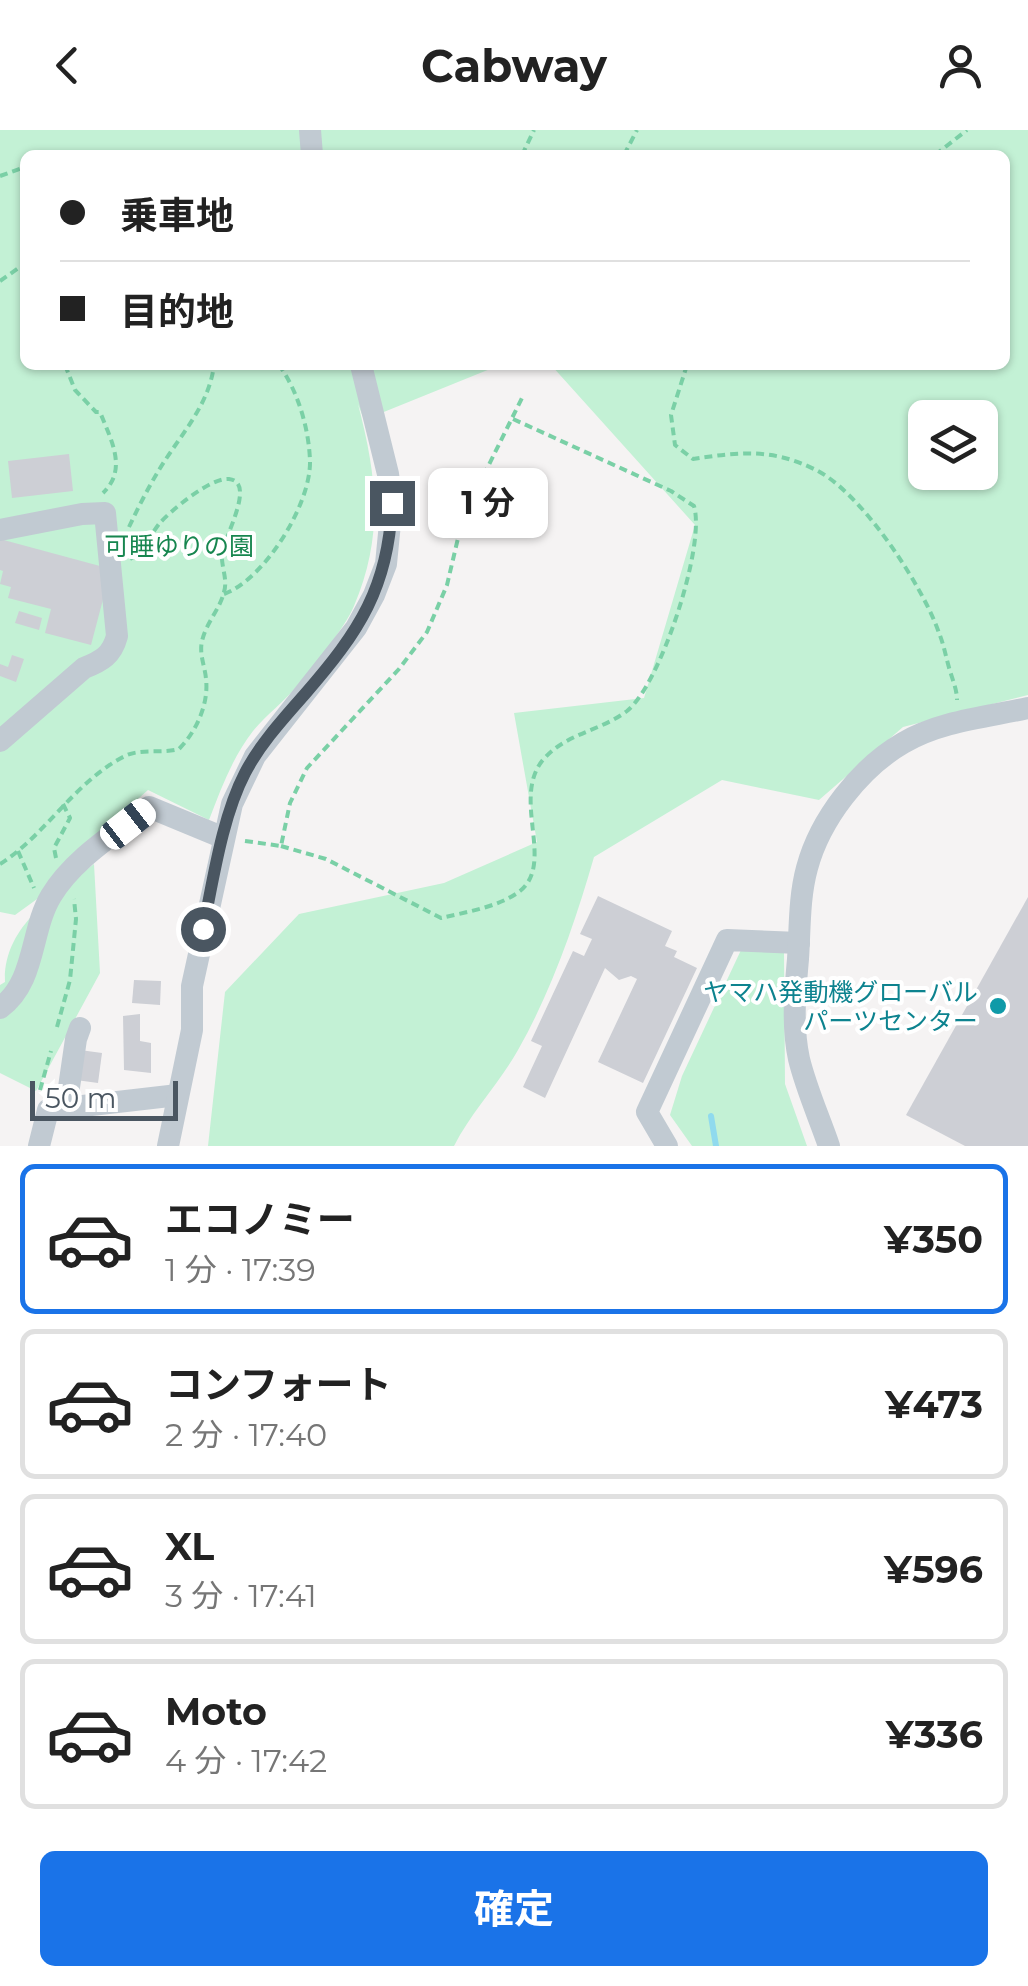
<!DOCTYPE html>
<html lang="ja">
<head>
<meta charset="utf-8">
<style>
	body { margin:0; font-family:Montserrat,"Noto Sans JP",sans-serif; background:#f6f6f6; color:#222; height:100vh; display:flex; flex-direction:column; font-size:38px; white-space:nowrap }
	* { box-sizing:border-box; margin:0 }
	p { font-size:32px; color:#767676 }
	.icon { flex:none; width:55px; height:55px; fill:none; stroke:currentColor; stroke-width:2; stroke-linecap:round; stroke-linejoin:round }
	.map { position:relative; height:1016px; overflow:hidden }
	.sheet { display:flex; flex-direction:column; background:#fff; flex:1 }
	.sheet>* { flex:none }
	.banner { position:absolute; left:20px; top:20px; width:990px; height:220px; border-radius:15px; box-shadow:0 2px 8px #0004; display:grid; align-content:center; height:220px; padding:0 40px; background:#fff }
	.controls { position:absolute; left:908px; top:270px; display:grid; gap:20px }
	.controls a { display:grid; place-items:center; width:90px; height:90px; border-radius:15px; background:#fff; box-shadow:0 2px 8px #0004; font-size:50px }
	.scale { position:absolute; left:30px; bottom:25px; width:148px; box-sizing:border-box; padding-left:10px; border:5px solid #4a5661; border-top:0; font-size:28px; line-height:35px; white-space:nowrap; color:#4a5661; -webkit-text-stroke:8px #fff; paint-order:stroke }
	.end { position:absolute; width:45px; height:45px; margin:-22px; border:12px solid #4a5661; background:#fff; box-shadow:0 0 0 5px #fff }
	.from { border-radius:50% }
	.bubble { position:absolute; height:70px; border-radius:15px; background:#fff; box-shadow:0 2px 8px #0004; font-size:32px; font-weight:700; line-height:70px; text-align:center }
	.car { position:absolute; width:30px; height:60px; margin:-30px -15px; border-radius:12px; box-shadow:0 0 8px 2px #0007; background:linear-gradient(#fff 24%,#345 0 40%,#fff 0 76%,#345 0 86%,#fff 0) }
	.banner b { display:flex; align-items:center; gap:35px; height:95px; font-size:38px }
	.banner b+b { border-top:2px solid #e0e0e0 }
	.banner i { width:25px; height:25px; background:#222 }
	ul { padding:18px 0 0; list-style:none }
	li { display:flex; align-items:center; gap:30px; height:150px; margin:0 20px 15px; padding:0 20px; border:5px solid #e0e0e0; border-radius:15px }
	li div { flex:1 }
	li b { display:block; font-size:38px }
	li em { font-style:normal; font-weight:700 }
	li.active { border-color:#1a73e8 }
	li>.icon { width:90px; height:90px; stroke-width:1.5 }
	.cta { display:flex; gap:20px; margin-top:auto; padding:20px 40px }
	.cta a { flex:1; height:115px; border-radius:15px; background:#1a73e8; color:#fff; font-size:40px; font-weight:700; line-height:115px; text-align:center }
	header { display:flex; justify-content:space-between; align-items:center; height:130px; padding:0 40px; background:#fff; font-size:45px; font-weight:700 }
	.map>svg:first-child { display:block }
	.green { fill:#c3f1d5; fill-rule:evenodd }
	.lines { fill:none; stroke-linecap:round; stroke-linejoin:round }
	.stream { stroke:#90daee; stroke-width:6 }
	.building { fill:#cdcfd5 }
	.path { stroke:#7ad0a6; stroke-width:4; stroke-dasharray:8 5; stroke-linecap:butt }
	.minor { stroke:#c1cad2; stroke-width:22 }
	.route { stroke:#4a5661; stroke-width:12 }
	.culture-dot { fill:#0f9aa8; stroke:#fff; stroke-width:4 }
	.labels { text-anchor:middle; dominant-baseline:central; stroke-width:8; stroke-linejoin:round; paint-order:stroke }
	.park-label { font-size:25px; fill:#17864f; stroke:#fff }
	.culture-label { font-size:25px; fill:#0d838f; stroke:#fff; text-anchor:end }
</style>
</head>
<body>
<header><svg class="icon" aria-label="back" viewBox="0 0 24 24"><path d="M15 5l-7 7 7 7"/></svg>Cabway<svg class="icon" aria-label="person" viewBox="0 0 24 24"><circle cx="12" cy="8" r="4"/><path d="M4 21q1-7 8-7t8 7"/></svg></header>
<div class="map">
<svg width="1028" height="1016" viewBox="0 0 1028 1016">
	<rect width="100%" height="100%" fill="#f5f3f3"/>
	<g class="green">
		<path d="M 0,0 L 1028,0 L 1028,565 L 903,597 L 819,670 L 722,650 L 594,727 C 575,793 552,860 518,920 C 499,954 472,981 454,1016 L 208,1016 L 225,862 L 299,784 L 444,753 L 537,712 L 514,583 L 644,568 L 695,395 L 551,235 L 1005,235 L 1005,25 L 25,25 L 25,235 L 500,235 L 364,290 L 358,274 C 377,347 384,405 354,476 C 345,498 312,538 296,557 C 283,573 266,585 253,601 C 232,628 221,659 209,690 L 148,660 L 65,734 L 44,764 L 15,785 L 0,782 ZM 925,288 L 980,288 L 980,342 L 925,342 Z"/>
		<path d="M 94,734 L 100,843 L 36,961 L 0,943 L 0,855 L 5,852 C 3,796 55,765 94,734 Z"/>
		<polygon points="741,820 784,820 785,954 807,1016 692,1016 670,985 682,946"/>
	</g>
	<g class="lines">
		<polyline class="stream" points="711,986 716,1016"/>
	</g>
	<g class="building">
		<polygon points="69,324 73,361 12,368 8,331"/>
		<polygon points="0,409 111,439 91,515 45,503 51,479 8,468 11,457 0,454 3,441 0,440"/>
		<polygon points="19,481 42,488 39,500 15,493"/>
		<polygon points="12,525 24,529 16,552 0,546 0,534 8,537"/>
		<polygon points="598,766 672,801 665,816 677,821 674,827 697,838 643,953 598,932 637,849 631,846 619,850 605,838 545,968 523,957 542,916 531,911 573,821 584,826 592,809 580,804"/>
		<polygon points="1028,767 1028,1016 965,1016 906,985"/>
		<polygon points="134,850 161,851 160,875 132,873"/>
		<polygon points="140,884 140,911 151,913 151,943 124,940 123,886"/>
		<polygon points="80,920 102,923 98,953 76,950"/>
	</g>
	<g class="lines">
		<g class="path">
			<polyline points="522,25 534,0"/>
			<polyline points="624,25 637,0"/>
			<polyline points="935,25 967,0"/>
			<polyline points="0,46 25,37"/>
			<polyline points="0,151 20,137 25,141"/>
			<path d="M 65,235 L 75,260 L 96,282 L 100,282 C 111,310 128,339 103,363"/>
			<path d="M 687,235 L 671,285 L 675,315 L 693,329 C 739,322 771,318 814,339 C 860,360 923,456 939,503 C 944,515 946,528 950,541 C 953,551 957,560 957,570"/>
			<path d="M 129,397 C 138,378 148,358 159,340 C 180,305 209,276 214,235"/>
			<path d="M 224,464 C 265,449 311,374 310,331 C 309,299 298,261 279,235"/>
			<polyline points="245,711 281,716 290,673 307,638 399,539 427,502 447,455 463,387 522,268"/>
			<path d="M 281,716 L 326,729 L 441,788 C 466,782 499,777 520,761 C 555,733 512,670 542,631 C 565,603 599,602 627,581 C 660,555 706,416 694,376 L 671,361 L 513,289"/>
			<polyline points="18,721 34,758"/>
			<polyline points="56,728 54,718 70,688 63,674"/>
			<path d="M 0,734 C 46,705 75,651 125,626 C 141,618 162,624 179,619 C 196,602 209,574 206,549 C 205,536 199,525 202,511 C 206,493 220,479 224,462 C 228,449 221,437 222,424 C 223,409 257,352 229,349 C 211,347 170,381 159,394 C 149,407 144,421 130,429"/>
			<polyline points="57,897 70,850 76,789 74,769"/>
			<polyline points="40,960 51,921"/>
		</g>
		<g class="minor">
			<polyline points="310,0 312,25"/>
			<path d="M 0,400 L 82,384 L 105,383 L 117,506 C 112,525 102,531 84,538 L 0,611"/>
			<path d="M 0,878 C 36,852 30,801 51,766 C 73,729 116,703 149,677 L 224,708"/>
			<polyline points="66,978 76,909 80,898"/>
			<polyline points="39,1016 48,980 178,965"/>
			<polyline points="168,1016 192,900 192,856 232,674 255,626 356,498 374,465 386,434 392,373 388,344 361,235"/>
			<polyline points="667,1016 647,982 727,810 799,813"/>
			<path d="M 829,1016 C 819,987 806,958 799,929 C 792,897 795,862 798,829 C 800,799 799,767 807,738 C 820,689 860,638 903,613 C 940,591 987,587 1028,578"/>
		</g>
	</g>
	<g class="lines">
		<path class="route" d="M 203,799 C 213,751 222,687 245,643 C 260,614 283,589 305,564 C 359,502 389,457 392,373"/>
	</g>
	<circle class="culture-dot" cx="998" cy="876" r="10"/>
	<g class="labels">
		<g class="park-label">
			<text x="179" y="416">可睡ゆりの園</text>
		</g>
		<g class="culture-label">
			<text x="978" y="862">ヤマハ発動機グローバル<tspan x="978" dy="29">パーツセンター</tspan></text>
		</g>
	</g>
</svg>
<div class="controls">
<a><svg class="icon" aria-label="layers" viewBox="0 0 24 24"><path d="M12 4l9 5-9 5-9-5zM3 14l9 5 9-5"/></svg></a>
</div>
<div class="scale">50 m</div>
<i class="end from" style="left:203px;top:799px"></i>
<i class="end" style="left:392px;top:373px"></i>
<div class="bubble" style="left:428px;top:338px;width:120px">1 分</div>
<i class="car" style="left:128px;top:694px;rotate:52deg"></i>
<div class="banner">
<b><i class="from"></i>乗車地</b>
<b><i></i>目的地</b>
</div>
</div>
<section class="sheet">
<ul>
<li class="active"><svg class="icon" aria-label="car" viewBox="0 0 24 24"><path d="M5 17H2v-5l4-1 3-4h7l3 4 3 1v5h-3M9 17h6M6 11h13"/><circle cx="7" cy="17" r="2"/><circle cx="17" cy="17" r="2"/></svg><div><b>エコノミー</b><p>1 分 · 17:39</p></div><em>¥350</em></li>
<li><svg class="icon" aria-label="car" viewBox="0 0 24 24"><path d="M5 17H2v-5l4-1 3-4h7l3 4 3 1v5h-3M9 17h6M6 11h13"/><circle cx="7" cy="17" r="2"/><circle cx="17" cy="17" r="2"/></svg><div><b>コンフォート</b><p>2 分 · 17:40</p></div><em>¥473</em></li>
<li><svg class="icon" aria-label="car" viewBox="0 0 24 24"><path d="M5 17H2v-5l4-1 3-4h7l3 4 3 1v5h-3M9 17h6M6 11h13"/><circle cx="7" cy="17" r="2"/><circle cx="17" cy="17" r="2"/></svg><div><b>XL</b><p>3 分 · 17:41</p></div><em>¥596</em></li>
<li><svg class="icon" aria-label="car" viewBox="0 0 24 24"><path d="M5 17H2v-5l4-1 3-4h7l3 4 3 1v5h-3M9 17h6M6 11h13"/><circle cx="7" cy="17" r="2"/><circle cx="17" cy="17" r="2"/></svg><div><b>Moto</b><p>4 分 · 17:42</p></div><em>¥336</em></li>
</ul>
<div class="cta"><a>確定</a></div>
</section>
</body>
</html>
